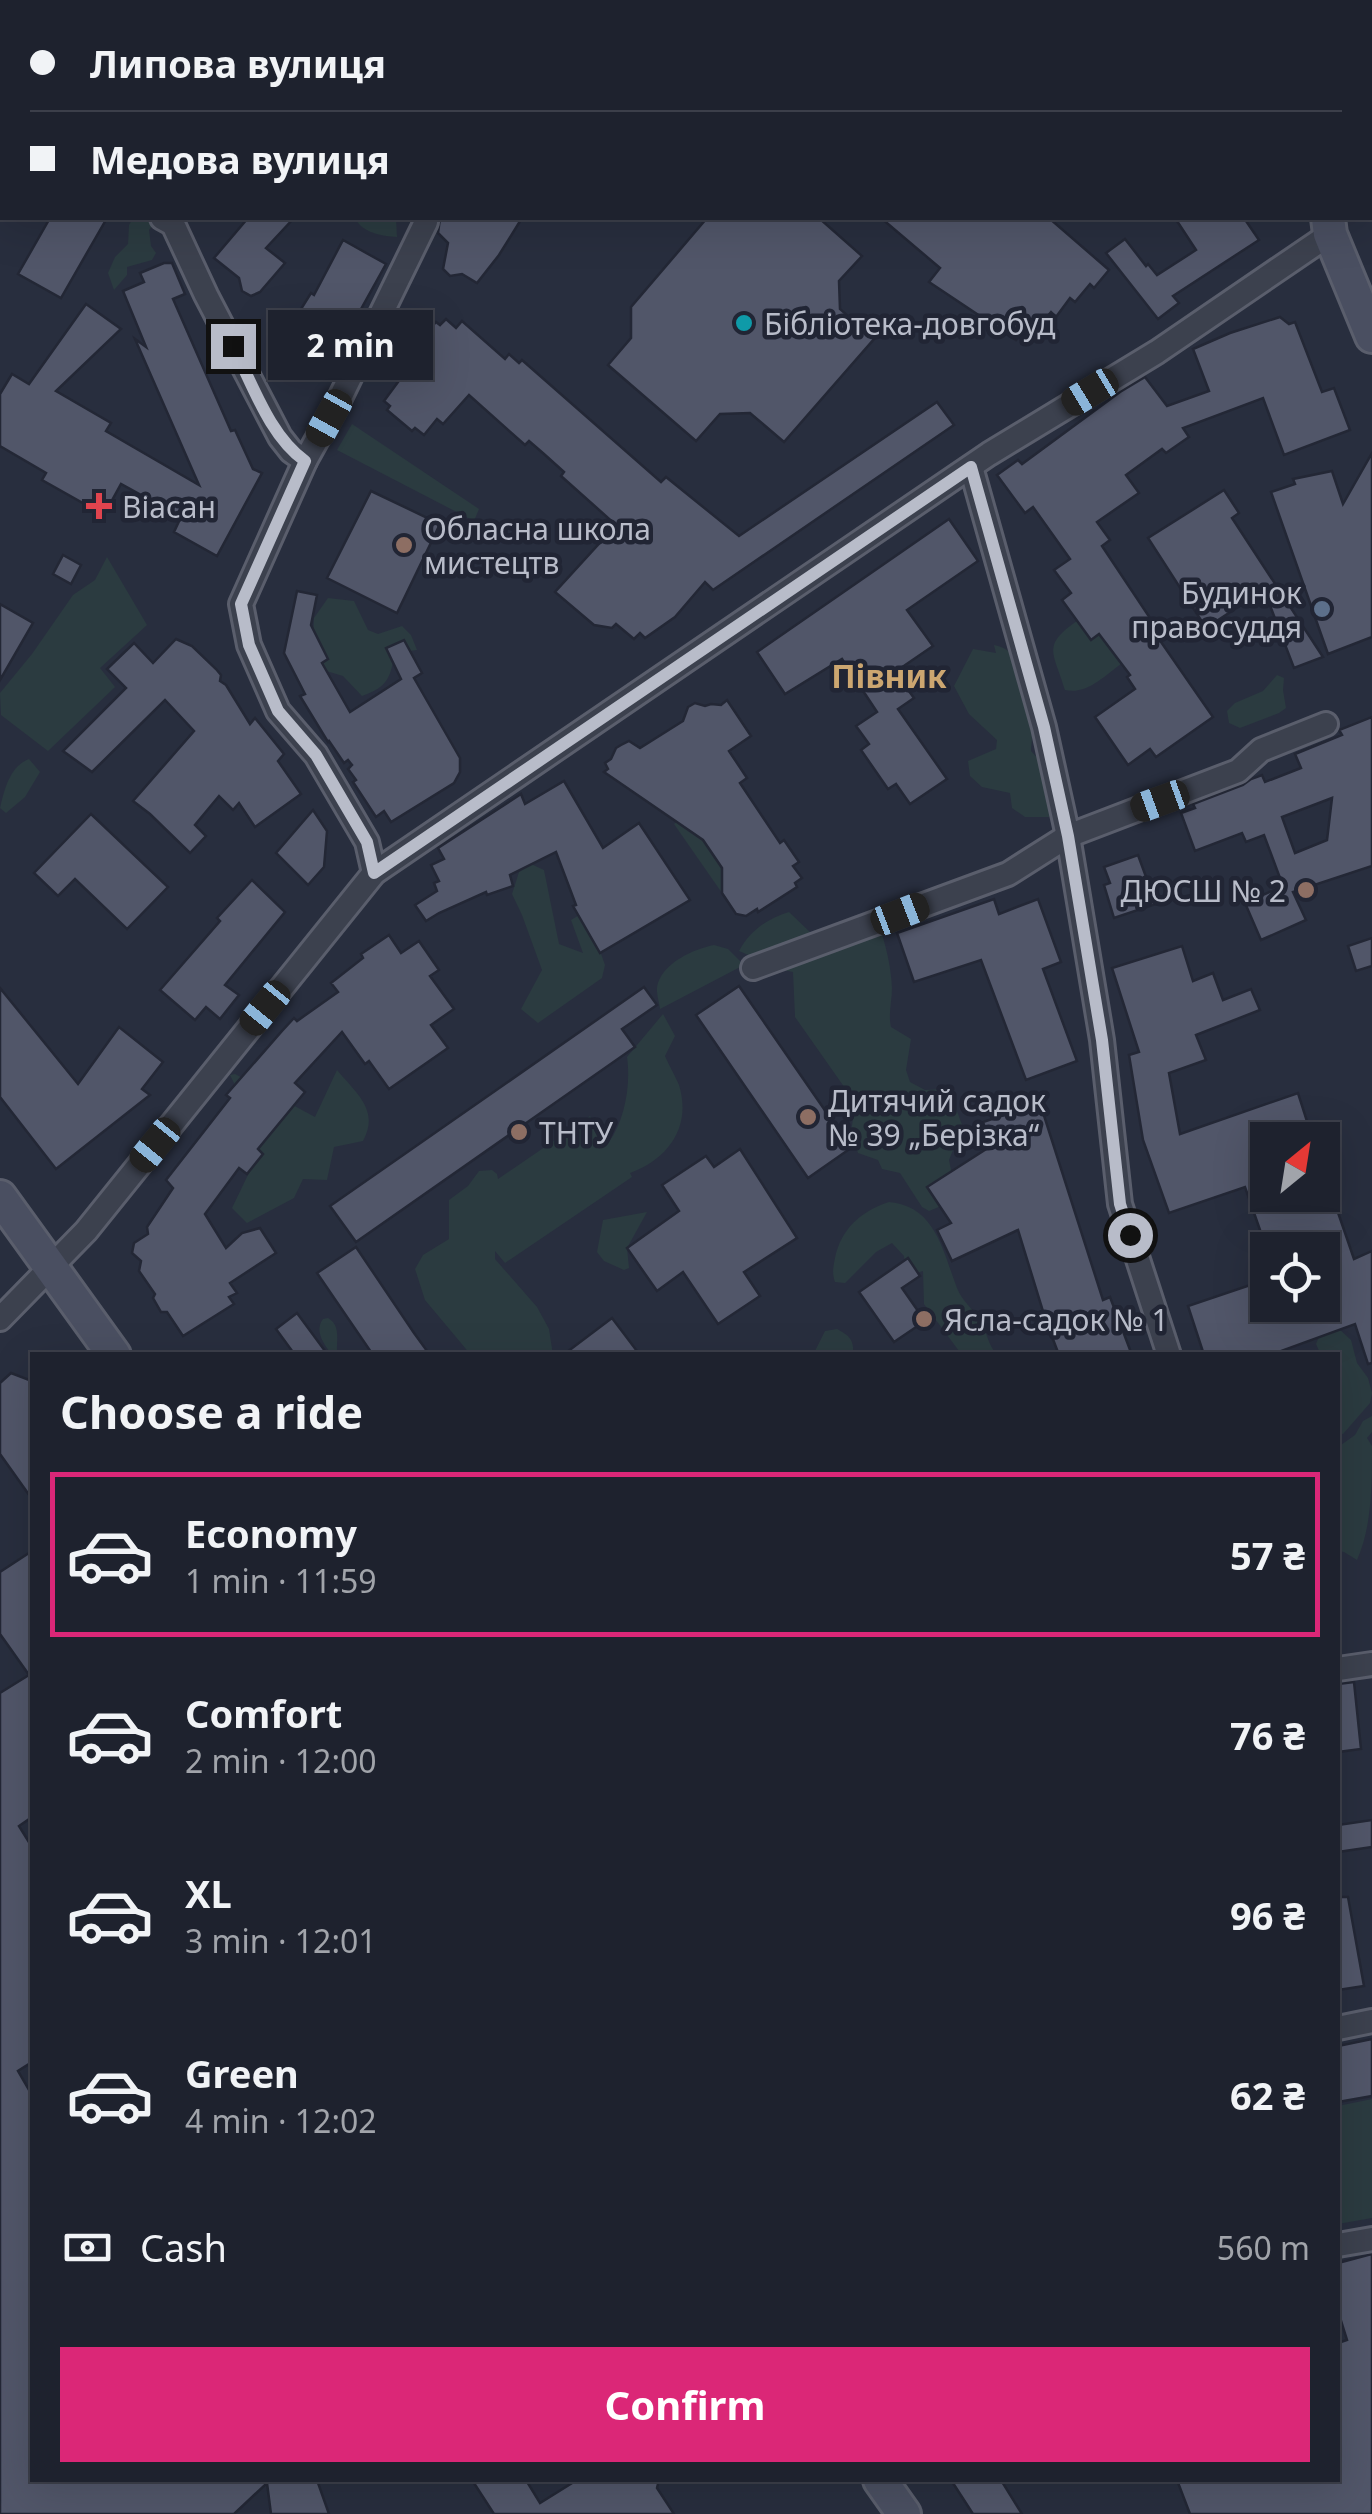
<!DOCTYPE html>
<html lang="en">
<head>
<meta charset="utf-8">
<style>
	body { margin:0; font-family:"Noto Sans",sans-serif; background:#2b2f3a; color:#f1f3f6; height:100vh; display:flex; flex-direction:column; font-size:38px; white-space:nowrap }
	* { box-sizing:border-box; margin:0 }
	p { font-size:32px; color:#a1a4aa }
	.icon { flex:none; width:55px; height:55px; fill:none; stroke:currentColor; stroke-width:2; stroke-linecap:round; stroke-linejoin:round }
	.map { position:relative; flex:1; overflow:hidden }
	.side { position:absolute; left:30px; top:1352px; width:1310px; height:1130px; display:flex; flex-direction:column; background:#1e222e; border-radius:0px; box-shadow:0 10px 40px #0002,0 0 0 2px #3c3f4a }
	.side>* { flex:none }
	.banner { position:absolute; left:0px; top:0px; width:1372px; height:220px; box-shadow:0 10px 40px #0002,0 0 0 2px #3c3f4a; display:grid; align-content:center; height:220px; padding:0 30px; background:#1e222e }
	.needle { width:65px; rotate:30deg }
	.tools { position:absolute; left:1250px; top:1122px; display:grid; gap:20px }
	.tools a { display:grid; place-items:center; width:90px; height:90px; border-radius:0px; background:#1e222e; box-shadow:0 10px 40px #0002,0 0 0 2px #3c3f4a; font-size:50px }
	.end { position:absolute; width:45px; height:45px; margin:-22px; border:12px solid #b8bcc9; background:#111; box-shadow:0 0 0 5px #111 }
	.from { border-radius:50% }
	.bubble { position:absolute; height:70px; border-radius:0px; background:#1e222e; box-shadow:0 10px 40px #0002,0 0 0 2px #3c3f4a; font-size:32px; font-weight:700; line-height:70px; text-align:center }
	.car { position:absolute; width:30px; height:60px; margin:-30px -15px; border-radius:12px; box-shadow:0 0 8px 2px #0007; background:linear-gradient(#222 24%,#8ab4d8 0 40%,#222 0 76%,#8ab4d8 0 86%,#222 0) }
	.banner b { display:flex; align-items:center; gap:35px; height:95px; font-size:38px }
	.banner b+b { border-top:2px solid #3c3f4a }
	.banner i { width:25px; height:25px; background:#f1f3f6 }
	ul { padding:0; list-style:none }
	li { display:flex; align-items:center; gap:30px; height:165px; margin:0 20px 15px; padding:0 10px; border:5px solid transparent; border-radius:0px }
	li div { flex:1 }
	li b { display:block; font-size:38px }
	li em { font-style:normal; font-weight:700 }
	li.current { border-color:#db2777 }
	li>.icon { width:90px; height:90px; stroke-width:1.5 }
	h2 { padding:0 30px; font-size:45px; line-height:120px }
	.pay { display:flex; align-items:center; gap:25px; height:110px; padding:0 30px; font-size:38px }
	.pay p { margin-inline-start:auto }
	.primary-button { display:flex; gap:20px; margin-top:auto; padding:20px 30px }
	.primary-button a { flex:1; height:115px; border-radius:0px; background:#db2777; color:#fff; font-size:40px; font-weight:700; line-height:115px; text-align:center }
	.map>svg:first-child { display:block }
	.green { fill:#2b3b40 }
	.building { fill:#515669; stroke:#232735; stroke-width:2.5; fill-rule:evenodd }
	.lines { fill:none; stroke-linecap:round; stroke-linejoin:round }
	.minor-casing { stroke:#5a5e6c; stroke-width:28 }
	.secondary-casing { stroke:#5a5e6c; stroke-width:38 }
	.minor { stroke:#3c414e; stroke-width:22 }
	.secondary { stroke:#4a4f61; stroke-width:32 }
	.route { stroke:#b8bcc9; stroke-width:12 }
	.culture-dot { fill:#0f9aa8; stroke:#212534; stroke-width:4 }
	.health-dot { fill:#e0444e; stroke:#212534; stroke-width:4 }
	.education-dot { fill:#8d6e63; stroke:#212534; stroke-width:4 }
	.service-dot { fill:#5c6f8a; stroke:#212534; stroke-width:4 }
	.labels { text-anchor:middle; dominant-baseline:central; stroke-width:9; stroke-linejoin:round; paint-order:stroke }
	.poi-label { font-size:30px; fill:#b8bcc9; stroke:#212534; text-anchor:start }
	.neighbourhood-label { font-size:32px; font-weight:bold; fill:#cca670; stroke:#212534 }
</style>
</head>
<body>
<div class="map">
<svg width="1372" height="2514" viewBox="0 0 1372 2514">
	<rect width="100%" height="100%" fill="#282e3e"/>
	<g class="green">
		<polygon points="133,218 156,218 157,220 149,230 151,246 156,253 152,260 127,267 127,275 114,290 108,273 115,257 128,244 129,225"/>
		<path d="M 355,218 L 396,218 L 397,237 C 382,236 362,233 355,218 Z"/>
		<polygon points="352,424 479,509 474,521 337,450"/>
		<polygon points="107,557 147,625 100,668 115,687 48,751 1,715 0,693 32,654 73,595 95,580"/>
		<path d="M 328,598 L 354,601 L 368,630 L 378,634 L 402,626 L 411,635 L 417,650 L 395,653 C 390,678 388,687 362,696 L 343,676 L 323,670 L 313,636 L 314,618 Z"/>
		<path d="M 1077,621 L 1091,639 L 1099,634 L 1121,664 C 1104,676 1087,695 1065,690 C 1054,652 1041,646 1077,621 Z"/>
		<path d="M 994,645 C 1011,648 1029,666 1034,684 C 1037,695 1032,737 1031,751 C 1053,775 1066,785 1049,817 L 1025,817 L 1012,808 L 1010,793 L 982,787 L 970,776 L 968,761 L 996,749 L 997,740 L 969,714 L 954,686 L 973,649 L 996,653 Z"/>
		<polygon points="1277,675 1284,678 1283,690 1286,708 1279,713 1240,728 1229,723 1227,711 1235,703 1263,691"/>
		<path d="M 29,759 L 40,772 L 25,797 L 6,813 L 0,808 C 4,790 10,766 29,759 Z"/>
		<polygon points="678,821 695,828 725,873 722,893 674,824"/>
		<polygon points="531,864 544,870 559,944 583,953 571,920 586,911 605,965 602,978 538,1023 521,1009 542,970 522,915 512,894 519,872"/>
		<path d="M 873,910 C 883,933 891,962 892,988 C 892,1002 888,1013 891,1027 L 911,1039 L 906,1070 L 910,1082 L 925,1090 L 943,1089 L 955,1106 L 967,1138 L 956,1143 L 949,1160 L 954,1184 L 951,1202 L 929,1211 L 922,1207 L 900,1173 L 882,1169 L 878,1160 L 858,1153 L 851,1132 L 854,1112 L 847,1091 L 795,1017 L 793,972 L 783,970 L 739,951 C 750,930 767,919 789,912 L 811,933 L 823,950 L 834,947 L 856,917 Z"/>
		<path d="M 714,945 L 728,949 L 744,965 L 660,1009 C 659,1000 655,991 658,983 C 665,962 694,949 714,945 Z"/>
		<path d="M 663,1014 L 675,1036 L 665,1056 C 669,1066 675,1075 679,1085 C 692,1127 668,1159 630,1173 L 632,1177 L 505,1263 L 495,1251 L 495,1259 L 537,1307 L 549,1329 L 553,1355 L 471,1355 L 425,1300 L 415,1269 L 423,1255 L 449,1239 L 449,1200 L 468,1186 L 479,1171 L 492,1170 L 497,1174 L 498,1179 L 590,1116 L 609,1142 C 625,1120 631,1084 627,1057 Z"/>
		<path d="M 337,1070 C 356,1093 380,1110 363,1141 L 334,1147 L 327,1180 L 303,1179 L 294,1198 L 247,1223 L 232,1208 L 259,1152 L 237,1113 L 235,1085 L 230,1075 L 235,1074 L 315,1117 Z"/>
		<path d="M 889,1202 C 936,1206 943,1252 957,1288 C 962,1301 973,1309 980,1320 C 987,1332 988,1345 997,1355 L 962,1355 L 924,1304 L 923,1271 L 913,1274 L 905,1266 L 904,1256 L 892,1243 L 876,1252 L 845,1283 L 835,1282 C 832,1273 833,1268 835,1258 C 841,1229 861,1211 889,1202 Z"/>
		<polygon points="647,1212 627,1248 629,1268 624,1270 604,1261 597,1252 603,1220"/>
		<path d="M 328,1318 C 340,1325 337,1338 337,1350 L 353,1355 L 332,1355 C 324,1344 314,1331 323,1319 Z"/>
		<path d="M 837,1329 C 850,1336 854,1340 853,1355 L 813,1355 L 825,1331 Z"/>
		<polygon points="1339,1329 1351,1340 1357,1363 1368,1378 1372,1393 1370,1403 1343,1434 1338,1433 1338,1355 1321,1355 1316,1344 1321,1332"/>
		<path d="M 1372,1416 L 1372,1432 L 1367,1438 L 1372,1446 C 1372,1486 1372,1526 1357,1560 L 1344,1552 L 1338,1551 L 1338,1444 L 1341,1445 L 1355,1435 L 1363,1421 Z"/>
		<polygon points="1372,2099 1372,2218 1338,2224 1338,2106"/>
	</g>
	<g class="building">
		<polygon points="50,218 107,218 61,298 18,274"/>
		<polygon points="248,218 294,218 266,248 285,263 260,292 251,296 242,291 239,278 214,258"/>
		<polygon points="440,218 522,218 499,255 477,283 462,274 450,276 443,269 448,243 438,233"/>
		<polygon points="707,218 819,218 862,256 839,281 840,309 874,339 784,442 750,413 720,414 696,441 608,365 631,338 631,307"/>
		<polygon points="881,218 1049,218 1109,270 1094,288 1090,284 1075,302 1070,298 1056,317 1051,312 1036,330 1030,325 1016,340 929,282 940,268"/>
		<polygon points="1175,218 1244,218 1259,240 1173,296 1179,303 1158,319 1106,253 1125,239 1146,266 1148,264 1157,275 1196,250"/>
		<polygon points="343,240 386,264 350,329 354,332 333,368 291,333 300,319 296,317 311,293 314,295"/>
		<polygon points="164,263 172,263 185,294 173,299 231,431 235,430 253,469 262,473 217,556 174,532 181,517 121,484 104,515 42,480 46,473 0,446 0,394 12,374 29,384 86,304 121,329 56,391 111,423 106,431 199,485 135,339 146,347 123,291 144,282 140,273"/>
		<polygon points="1280,317 1289,324 1295,322 1322,392 1334,388 1350,430 1284,455 1263,398 1183,428 1189,437 1166,453 1162,449 1126,475 1139,493 1097,522 1110,540 1102,546 1156,627 1152,629 1213,717 1156,757 1150,749 1128,765 1095,717 1135,689 1127,677 1130,675 1099,634 1091,640 1062,600 1071,593 1054,570 1070,559 1033,507 1025,513 997,475 1018,460 1022,464 1120,392 1145,377 1167,406 1209,391 1193,349 1230,333"/>
		<polygon points="446,319 456,328 462,321 505,359 509,354 519,363 522,360 661,482 666,477 739,536 937,402 954,425 713,590 705,582 675,617 645,638 640,633 634,639 616,624 612,628 594,625 555,592 616,525 561,476 564,472 544,454 529,441 525,445 469,395 443,424 437,419 424,435 415,428 412,431 387,410 390,406 384,401 398,382 394,379 413,358 408,354 436,322 440,325"/>
		<polygon points="1372,453 1372,637 1328,654 1271,492 1295,484 1293,479 1332,471 1343,504"/>
		<polygon points="1224,490 1239,513 1232,518 1323,657 1294,668 1264,590 1206,628 1148,538"/>
		<polygon points="371,491 440,524 397,613 327,578"/>
		<polygon points="949,519 978,561 907,610 933,646 895,672 914,698 898,709 947,779 910,804 896,784 888,789 861,750 869,744 856,726 877,712 842,659 785,694 757,652"/>
		<polygon points="63,555 81,565 71,584 53,574"/>
		<polygon points="297,591 317,595 311,625 328,659 322,663 350,712 401,679 386,648 404,640 422,673 414,678 460,758 460,772 454,783 391,822 384,811 376,817 353,782 356,780 348,769 352,765 348,760 344,763 329,741 328,742 300,696 305,694 284,653"/>
		<polygon points="0,604 33,623 0,680"/>
		<polygon points="176,639 192,646 216,669 221,675 220,681 226,685 250,724 255,718 284,754 278,761 301,794 255,827 239,803 233,810 219,796 195,825 206,836 190,853 150,814 133,801 194,731 165,700 92,772 63,751 126,688 107,669 134,643 153,663"/>
		<polygon points="727,700 751,736 729,751 747,778 740,783 780,843 784,840 799,862 793,866 802,878 795,883 797,887 758,912 757,909 746,916 736,914 722,893 722,868 703,840 604,772 608,769 605,763 611,759 616,748 621,745 629,741 640,748 683,721 688,707 695,703 705,706 711,704 721,705"/>
		<path d="M 1372,717 L 1372,866 L 1293,892 L 1306,920 L 1261,940 L 1245,903 L 1283,886 L 1264,835 L 1246,842 L 1242,833 L 1195,851 L 1181,813 L 1195,808 L 1193,804 L 1243,785 L 1251,779 L 1262,775 L 1265,782 L 1301,768 L 1295,754 L 1342,735 L 1339,730 ZM 1332,798 L 1327,840 L 1295,853 L 1282,817 Z"/>
		<polygon points="564,781 603,848 639,823 690,900 600,953 573,906 576,905 556,852 510,875 513,886 487,895 486,892 439,913 426,921 415,905 437,891 434,883 439,881 431,865 444,859 438,848 521,794 525,804"/>
		<polygon points="313,810 327,831 324,867 308,885 276,853"/>
		<polygon points="91,814 168,887 127,929 75,879 58,896 34,873"/>
		<polygon points="1138,855 1156,904 1114,918 1104,885 1110,883 1104,867"/>
		<polygon points="252,880 285,912 225,985 239,995 220,1019 206,1007 195,1020 160,990 220,921 217,918"/>
		<polygon points="994,899 999,914 1038,899 1061,962 1043,969 1077,1061 1026,1080 981,960 914,982 897,933"/>
		<polygon points="389,935 401,953 419,941 439,970 430,976 454,1009 431,1025 448,1048 389,1089 369,1061 365,1064 342,1032 295,1083 305,1092 258,1149 263,1154 247,1174 239,1168 205,1214 226,1248 242,1233 260,1228 276,1253 230,1283 237,1293 229,1297 234,1304 183,1336 167,1312 161,1312 153,1298 155,1294 139,1271 141,1261 132,1253 134,1243 148,1234 147,1227 173,1188 166,1180 230,1098 226,1095 282,1031 294,1018 297,1021 338,992 331,983 363,958 361,954"/>
		<polygon points="1372,938 1372,966 1356,971 1348,946"/>
		<polygon points="1182,946 1193,981 1213,973 1223,1000 1251,989 1260,1010 1196,1035 1206,1060 1169,1073 1180,1134 1298,1093 1313,1140 1268,1140 1268,1195 1332,1195 1354,1259 1372,1251 1372,1363 1368,1364 1355,1324 1270,1355 1204,1355 1188,1306 1268,1279 1268,1305 1322,1305 1322,1250 1267,1250 1245,1187 1169,1213 1143,1140 1129,1055 1139,1052 1112,968"/>
		<polygon points="739,986 851,1148 808,1178 696,1015"/>
		<polygon points="644,987 657,1005 622,1029 635,1047 356,1242 330,1206"/>
		<polygon points="0,988 78,1084 119,1027 163,1062 142,1089 150,1095 56,1169 0,1097"/>
		<polygon points="1040,1103 1103,1300 1110,1297 1132,1355 1059,1355 1046,1321 1018,1230 952,1261 937,1230 951,1223 927,1187 991,1146 983,1122"/>
		<polygon points="740,1149 797,1238 744,1272 760,1296 718,1324 683,1272 657,1291 627,1248 679,1211 662,1185 706,1156 714,1167"/>
		<polygon points="356,1247 414,1333 430,1355 373,1355 317,1273"/>
		<polygon points="908,1258 920,1276 902,1288 925,1321 894,1342 859,1292"/>
		<polygon points="297,1313 328,1355 295,1355 276,1329"/>
		<polygon points="612,1318 640,1355 563,1355"/>
		<polygon points="11,1373 32,1381 32,1499 0,1454 0,1383"/>
		<polygon points="32,1551 32,1817 19,1826 32,1847 32,2062 18,2071 32,2095 32,2480 317,2480 329,2514 271,2514 267,2483 234,2514 0,2514 0,1693 29,1675 0,1634 0,1572"/>
		<polygon points="1354,1682 1361,1749 1338,1752 1338,1684"/>
		<polygon points="1372,1820 1372,1847 1338,1852 1338,1825"/>
		<polygon points="1338,1897 1348,1897 1364,1986 1338,1990"/>
		<polygon points="1372,2039 1372,2096 1338,2102 1338,2046"/>
		<polygon points="1372,2254 1372,2514 1190,2514 1177,2480 1338,2480 1338,2343 1347,2340 1338,2311 1338,2263"/>
		<polygon points="472,2480 526,2480 540,2503 577,2480 659,2480 657,2488 674,2514 494,2514"/>
		<polygon points="951,2480 1001,2480 1022,2514 973,2514"/>
	</g>
	<g class="lines">
		<defs>
			<g id="minor">
				<polyline points="519,0 522,2"/>
				<polyline points="590,2 600,0"/>
				<polyline points="0,96 2,98"/>
				<polyline points="162,218 173,224 206,295 280,437 291,451 305,461 241,604 249,645 278,711 316,755 367,842 374,873"/>
				<polyline points="305,461 340,398 426,222"/>
				<polyline points="971,467 1044,727 1068,836 1102,1040 1120,1204 1169,1355"/>
				<polyline points="753,968 1008,874 1068,836 1238,771 1261,750 1326,724"/>
				<polyline points="0,1319 86,1231 374,873 989,454 1157,352 1330,234"/>
				<polyline points="1338,1669 1372,1664"/>
				<polyline points="1338,2028 1372,2021"/>
				<polyline points="1338,2245 1372,2239"/>
			</g>
			<g id="secondary">
				<polyline points="1272,0 1273,2"/>
				<polyline points="1328,218 1330,234 1372,336"/>
				<polyline points="0,1197 114,1355"/>
				<polyline points="880,2480 904,2514"/>
			</g>
		</defs>
		<use href="#minor" class="minor-casing"/>
		<use href="#secondary" class="secondary-casing"/>
		<use href="#minor" class="minor"/>
		<use href="#secondary" class="secondary"/>
	</g>
	<g class="lines">
		<path class="route" d="M 233,346 C 253,385 269,435 305,461 L 241,604 L 249,645 L 278,711 L 316,755 L 367,842 L 374,873 L 971,467 L 1044,727 L 1068,836 L 1102,1040 L 1120,1204 L 1130,1235"/>
	</g>
	<circle class="culture-dot" cx="744" cy="323" r="10"/>
	<path class="health-dot" d="M94 491h10v10h10v10h-10v10h-10v-10h-10v-10h10z"/>
	<g class="education-dot">
		<circle cx="404" cy="545" r="10"/>
		<circle cx="1306" cy="890" r="10"/>
		<circle cx="808" cy="1117" r="10"/>
		<circle cx="519" cy="1132" r="10"/>
		<circle cx="924" cy="1319" r="10"/>
	</g>
	<circle class="service-dot" cx="1322" cy="609" r="10"/>
	<g class="labels">
		<g class="poi-label">
			<text x="764" y="323">Бібліотека-довгобуд</text>
			<text x="122" y="506">Віасан</text>
			<text x="424" y="528">Обласна школа<tspan x="424" dy="34">мистецтв</tspan></text>
			<text x="1302" y="592" text-anchor="end">Будинок<tspan x="1302" dy="34">правосуддя</tspan></text>
			<text x="1286" y="890" text-anchor="end">ДЮСШ № 2</text>
			<text x="828" y="1100">Дитячий садок<tspan x="828" dy="34">№ 39 „Берізка“</tspan></text>
			<text x="539" y="1132">ТНТУ</text>
			<text x="944" y="1319">Ясла-садок № 1</text>
		</g>
		<g class="neighbourhood-label">
			<text x="889" y="675">Півник</text>
		</g>
	</g>
</svg>
<div class="tools">
<a><svg class="needle" viewBox="-14 -14 28 28"><path d="M0-13l5 13h-10z" fill="#e53935"/><path d="M0 13l5-13h-10z" fill="#a1a4aa"/></svg></a>
<a><svg class="icon" aria-label="locate" viewBox="0 0 24 24"><circle cx="12" cy="12" r="6"/><path d="M12 2v4M12 18v4M2 12h4M18 12h4"/></svg></a>
</div>
<i class="end from" style="left:1130px;top:1235px"></i>
<i class="end" style="left:233px;top:346px"></i>
<div class="bubble" style="left:268px;top:310px;width:165px">2 min</div>
<i class="car" style="left:1090px;top:392px;rotate:239deg"></i>
<i class="car" style="left:329px;top:418px;rotate:209deg"></i>
<i class="car" style="left:1160px;top:801px;rotate:250deg"></i>
<i class="car" style="left:900px;top:914px;rotate:69deg"></i>
<i class="car" style="left:265px;top:1008px;rotate:219deg"></i>
<i class="car" style="left:155px;top:1145px;rotate:219deg"></i>
<div class="banner">
<b><i class="from"></i>Липова вулиця</b>
<b><i></i>Медова вулиця</b>
</div>
<section class="side">
<h2>Choose a ride</h2>
<ul>
<li class="current"><svg class="icon" aria-label="car" viewBox="0 0 24 24"><path d="M5 17H2v-5l4-1 3-4h7l3 4 3 1v5h-3M9 17h6M6 11h13"/><circle cx="7" cy="17" r="2"/><circle cx="17" cy="17" r="2"/></svg><div><b>Economy</b><p>1 min · 11:59</p></div><em>57 ₴</em></li>
<li><svg class="icon" aria-label="car" viewBox="0 0 24 24"><path d="M5 17H2v-5l4-1 3-4h7l3 4 3 1v5h-3M9 17h6M6 11h13"/><circle cx="7" cy="17" r="2"/><circle cx="17" cy="17" r="2"/></svg><div><b>Comfort</b><p>2 min · 12:00</p></div><em>76 ₴</em></li>
<li><svg class="icon" aria-label="car" viewBox="0 0 24 24"><path d="M5 17H2v-5l4-1 3-4h7l3 4 3 1v5h-3M9 17h6M6 11h13"/><circle cx="7" cy="17" r="2"/><circle cx="17" cy="17" r="2"/></svg><div><b>XL</b><p>3 min · 12:01</p></div><em>96 ₴</em></li>
<li><svg class="icon" aria-label="car" viewBox="0 0 24 24"><path d="M5 17H2v-5l4-1 3-4h7l3 4 3 1v5h-3M9 17h6M6 11h13"/><circle cx="7" cy="17" r="2"/><circle cx="17" cy="17" r="2"/></svg><div><b>Green</b><p>4 min · 12:02</p></div><em>62 ₴</em></li>
</ul>
<div class="pay"><svg class="icon" aria-label="cash" viewBox="0 0 24 24"><path d="M3 7h18v10H3z"/><circle cx="12" cy="12" r="2"/></svg>Cash<p>560 m</p></div>
<div class="primary-button"><a>Confirm</a></div>
</section>
</div>
</body>
</html>
